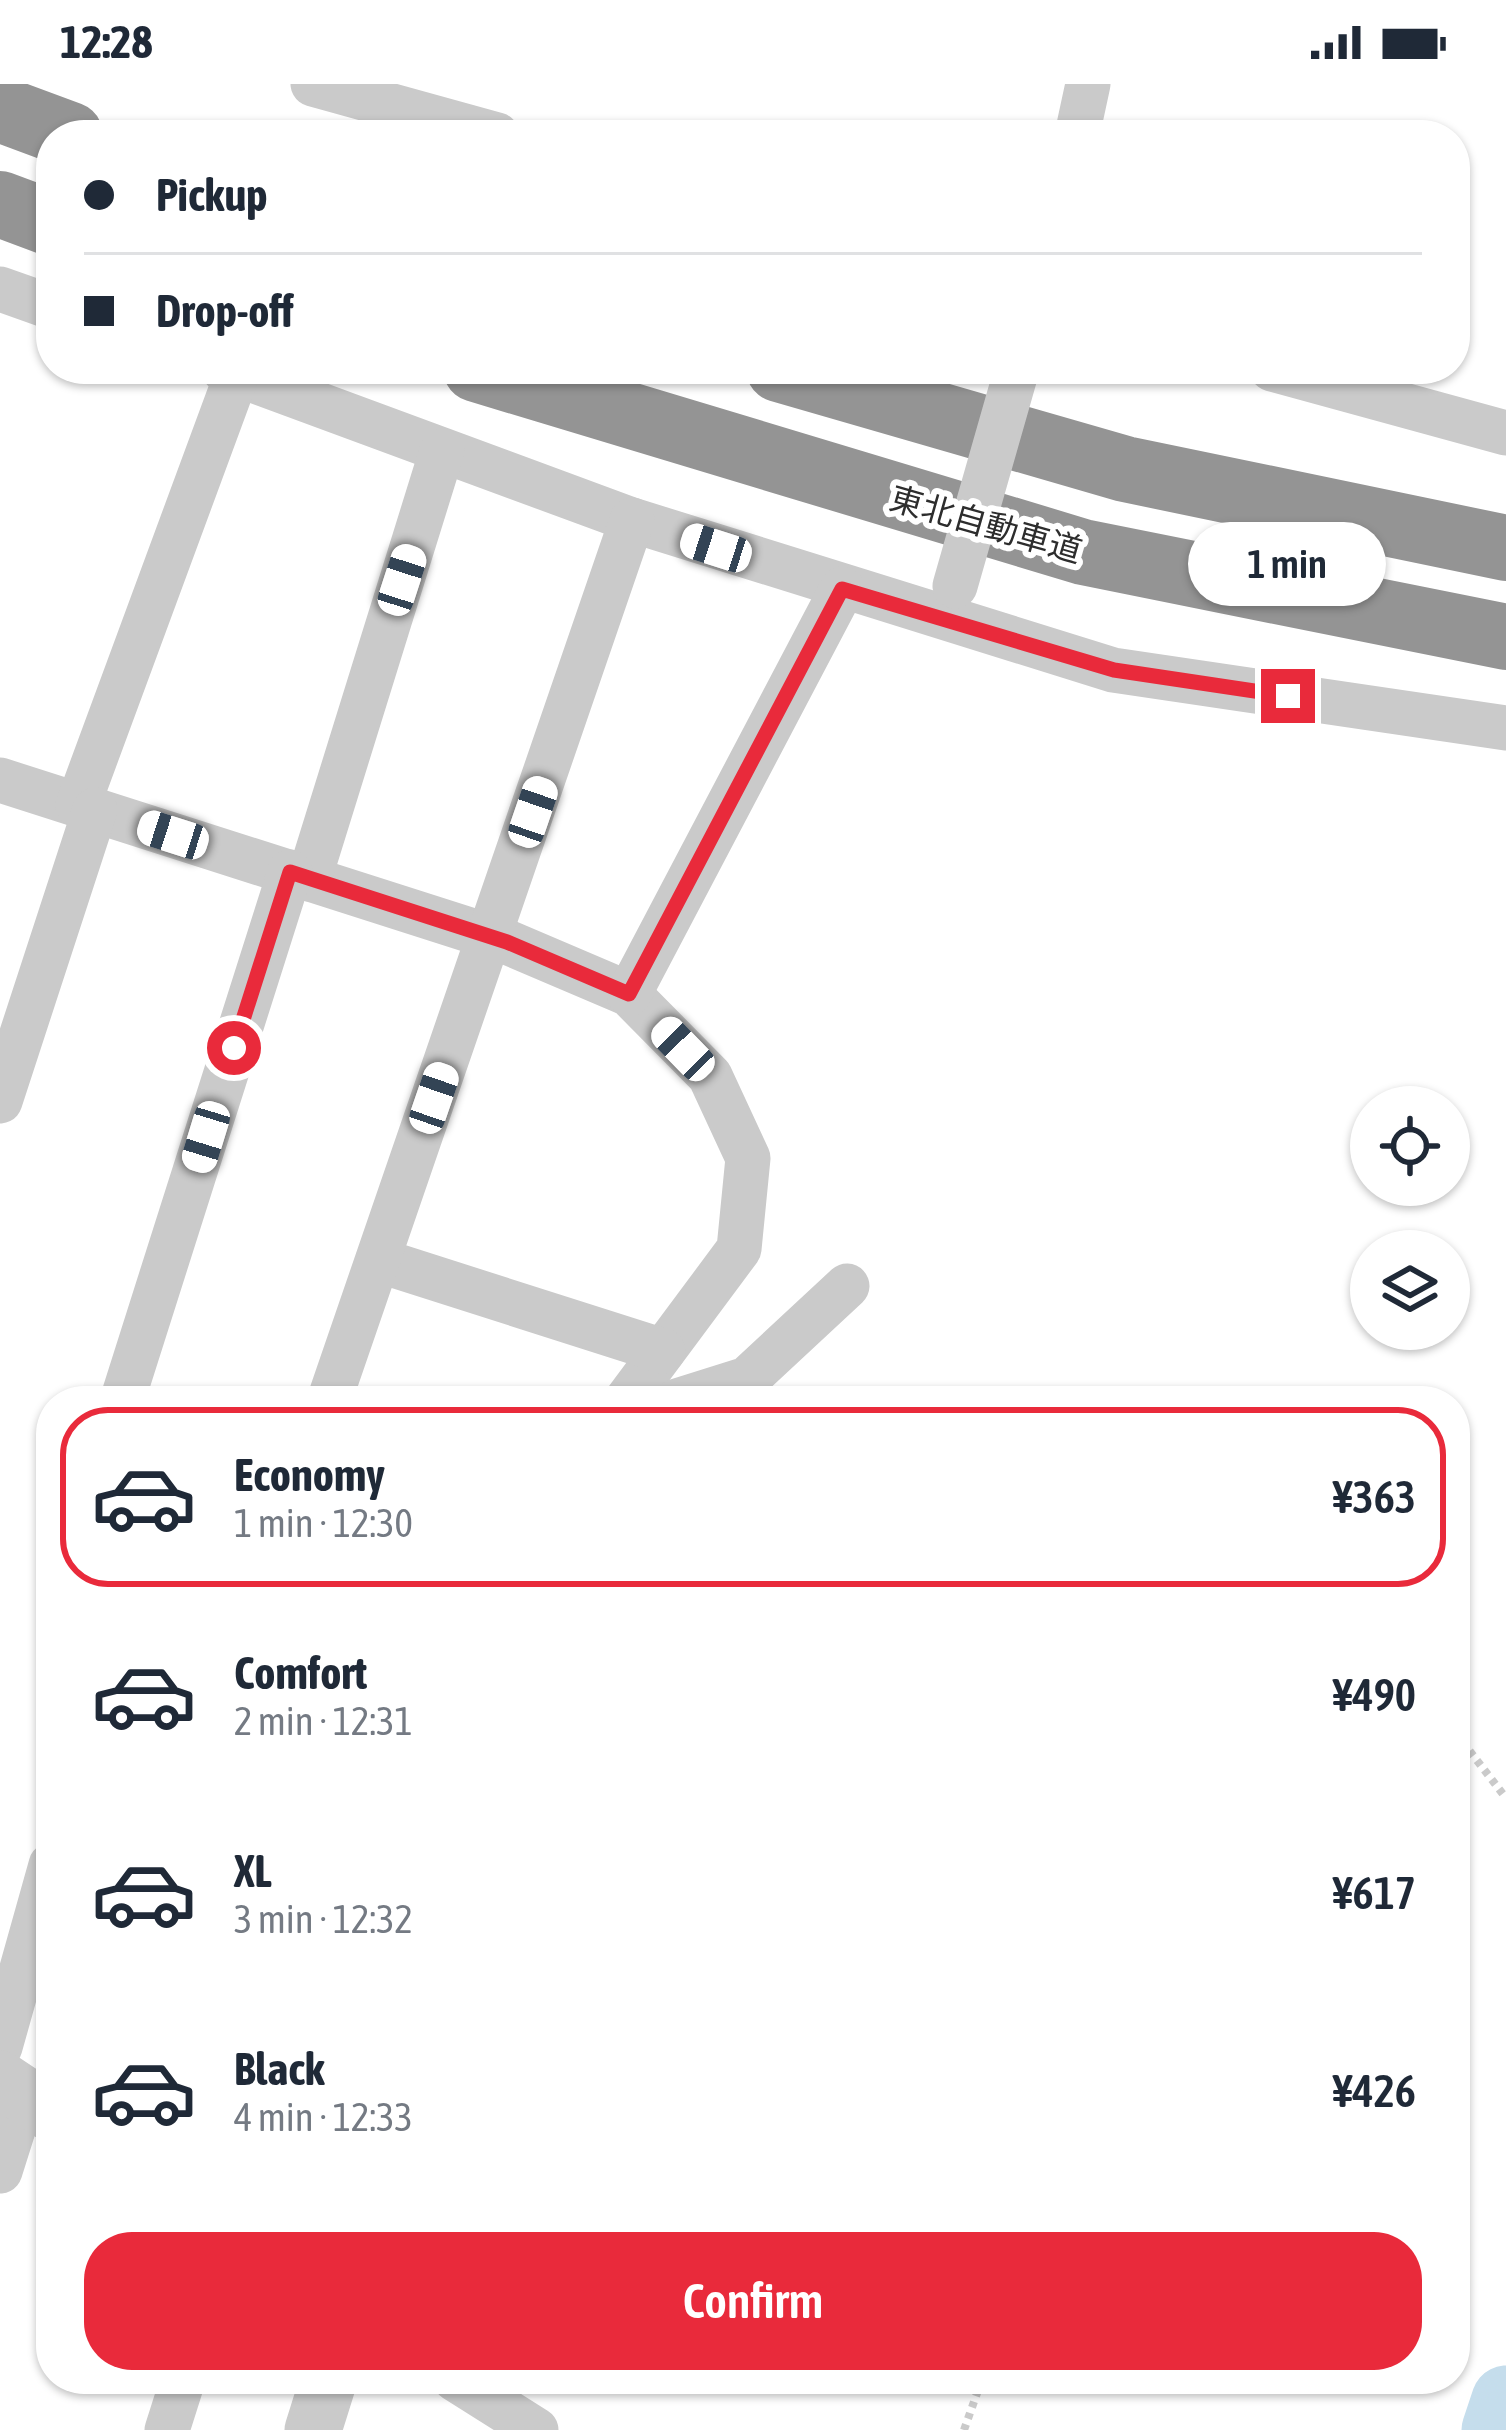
<!DOCTYPE html>
<html lang="en">
<head>
<meta charset="utf-8">
<style>
	body { margin:0; font-family:"Asap Condensed","Noto Sans JP",sans-serif; background:#f2f2f3; color:#1f2937; height:100vh; display:flex; flex-direction:column; font-size:45px; white-space:nowrap }
	* { box-sizing:border-box; margin:0 }
	p { font-size:39px; color:#747a83 }
	.icon { flex:none; width:66px; height:66px; fill:none; stroke:currentColor; stroke-width:2; stroke-linecap:round; stroke-linejoin:round }
	.map { position:relative; flex:1; overflow:hidden }
	.sheet { position:absolute; left:36px; top:1302px; width:1434px; height:1008px; display:flex; flex-direction:column; background:#fff; border-radius:48px; box-shadow:0 3px 9px #0004 }
	.sheet>* { flex:none }
	.banner { position:absolute; left:36px; top:36px; width:1434px; height:264px; border-radius:48px; box-shadow:0 3px 9px #0004; display:grid; align-content:center; height:264px; padding:0 48px; background:#fff }
	.fabs { position:absolute; left:1350px; top:1002px; display:grid; gap:24px }
	.fabs a { display:grid; place-items:center; width:120px; height:120px; border-radius:50%; background:#fff; box-shadow:0 3px 9px #0004; font-size:60px }
	.end { position:absolute; width:54px; height:54px; margin:-27px; border:15px solid #e92a3b; background:#fff; box-shadow:0 0 0 6px #fff }
	.from { border-radius:50% }
	.bubble { position:absolute; height:84px; border-radius:42px; background:#fff; box-shadow:0 3px 9px #0004; font-size:39px; font-weight:600; line-height:84px; text-align:center }
	.car { position:absolute; width:36px; height:72px; margin:-36px -18px; border-radius:15px; box-shadow:0 0 9px 3px #0007; background:linear-gradient(#fff 24%,#345 0 40%,#fff 0 76%,#345 0 86%,#fff 0) }
	.banner b { display:flex; align-items:center; gap:42px; height:114px; font-size:45px }
	.banner b+b { border-top:3px solid #e0e1e3 }
	.banner i { width:30px; height:30px; background:#1f2937 }
	ul { padding:21px 0 0; list-style:none }
	li { display:flex; align-items:center; gap:36px; height:180px; margin:0 24px 18px; padding:0 24px; border:6px solid transparent; border-radius:48px }
	li div { flex:1 }
	li b { display:block; font-size:45px }
	li em { font-style:normal; font-weight:600 }
	li.active { border-color:#e92a3b }
	li>.icon { width:108px; height:108px; stroke-width:1.5 }
	.action { display:flex; gap:24px; margin-top:auto; padding:24px 48px }
	.action a { flex:1; height:138px; border-radius:48px; background:#e92a3b; color:#fff; font-size:48px; font-weight:600; line-height:138px; text-align:center }
	.status { display:flex; justify-content:space-between; align-items:center; height:84px; padding:0 60px; background:#fff; direction:ltr }
	.status svg { height:33px; fill:currentColor }
	.map>svg:first-child { display:block }
	.lines { fill:none; stroke-linecap:round; stroke-linejoin:round }
	.river { stroke:#c5ddec; stroke-width:69 }
	.path { stroke:#cacaca; stroke-width:8; stroke-dasharray:6 6; stroke-linecap:butt }
	.minor { stroke:#cacaca; stroke-width:45 }
	.tertiary { stroke:#cacaca; stroke-width:57 }
	.motorway { stroke:#949494; stroke-width:66 }
	.minor-bridge { stroke:#cacaca; stroke-width:45 }
	.route { stroke:#e92a3b; stroke-width:15 }
	.labels { text-anchor:middle; dominant-baseline:central; stroke-width:12; stroke-linejoin:round; paint-order:stroke }
	.street-label { font-size:33px; fill:#2d2d2d; stroke:#fff }
</style>
</head>
<body>
<div class="status"><b>12:28</b><svg viewBox="0 0 49 12"><path d="M0 12V9h3v3zM5 12V6h3v6zM10 12V3h3v9zM15 12V0h3v12zM26 1h20v11H26zM47 4h2v5h-2z"/></svg></div>
<div class="map">
<svg width="1506" height="2346" viewBox="0 0 1506 2346">
	<rect width="100%" height="100%" fill="#fff"/>
	<g class="lines">
		<polyline class="river" points="1496,2346 1506,2316"/>
		<g class="path">
			<polyline points="1287,1317 1305,1309 1370,1317"/>
			<polyline points="1455,1648 1506,1714"/>
			<polyline points="1455,1677 1465,1668"/>
			<polyline points="964,2346 982,2295"/>
		</g>
		<g class="minor">
			<polyline points="313,0 497,51"/>
			<polyline points="1077,51 1088,0"/>
			<polyline points="0,205 51,223"/>
			<polyline points="223,285 632,436 1113,586 1506,644"/>
			<polyline points="1272,285 1506,349"/>
			<polyline points="0,696 507,858 629,910 710,992 748,1074 739,1165 626,1317"/>
			<polyline points="78,721 237,290"/>
			<polyline points="309,795 442,367"/>
			<polyline points="629,910 842,505"/>
			<polyline points="0,1017 95,726"/>
			<polyline points="378,1176 663,1267"/>
			<polyline points="122,1317 290,788"/>
			<polyline points="329,1317 632,436"/>
			<polyline points="677,1317 747,1295 847,1202"/>
			<polyline points="0,1963 51,1781"/>
			<polyline points="0,2087 24,2011"/>
			<polyline points="455,2295 536,2346"/>
			<polyline points="167,2346 181,2302"/>
		</g>
		<g class="tertiary">
			<polyline points="0,1995 51,2029"/>
			<polyline points="313,2346 329,2295"/>
		</g>
		<g class="motorway">
			<polyline points="0,25 70,51"/>
			<polyline points="0,120 51,139"/>
			<polyline points="476,285 1083,468 1506,553"/>
			<polyline points="779,285 1125,385 1506,464"/>
		</g>
		<polyline class="minor-bridge" points="955,502 1017,285"/>
	</g>
	<g class="lines">
		<polyline class="route" points="234,964 290,788 507,858 629,910 842,505 1114,586 1288,612"/>
	</g>
	<g class="labels">
		<g class="street-label">
			<text transform="translate(986 440) rotate(16)">東北自動車道</text>
		</g>
	</g>
</svg>
<div class="fabs">
<a><svg class="icon" aria-label="locate" viewBox="0 0 24 24"><circle cx="12" cy="12" r="6"/><path d="M12 2v4M12 18v4M2 12h4M18 12h4"/></svg></a>
<a><svg class="icon" aria-label="layers" viewBox="0 0 24 24"><path d="M12 4l9 5-9 5-9-5zM3 14l9 5 9-5"/></svg></a>
</div>
<i class="end from" style="left:234px;top:964px"></i>
<i class="end" style="left:1288px;top:612px"></i>
<div class="bubble" style="left:1188px;top:438px;width:198px">1 min</div>
<i class="car" style="left:716px;top:464px;rotate:288deg"></i>
<i class="car" style="left:402px;top:496px;rotate:18deg"></i>
<i class="car" style="left:533px;top:728px;rotate:19deg"></i>
<i class="car" style="left:173px;top:751px;rotate:288deg"></i>
<i class="car" style="left:683px;top:965px;rotate:316deg"></i>
<i class="car" style="left:434px;top:1014px;rotate:19deg"></i>
<i class="car" style="left:206px;top:1053px;rotate:197deg"></i>
<div class="banner">
<b><i class="from"></i>Pickup</b>
<b><i></i>Drop-off</b>
</div>
<section class="sheet">
<ul>
<li class="active"><svg class="icon" aria-label="car" viewBox="0 0 24 24"><path d="M5 17H2v-5l4-1 3-4h7l3 4 3 1v5h-3M9 17h6M6 11h13"/><circle cx="7" cy="17" r="2"/><circle cx="17" cy="17" r="2"/></svg><div><b>Economy</b><p>1 min · 12:30</p></div><em>¥363</em></li>
<li><svg class="icon" aria-label="car" viewBox="0 0 24 24"><path d="M5 17H2v-5l4-1 3-4h7l3 4 3 1v5h-3M9 17h6M6 11h13"/><circle cx="7" cy="17" r="2"/><circle cx="17" cy="17" r="2"/></svg><div><b>Comfort</b><p>2 min · 12:31</p></div><em>¥490</em></li>
<li><svg class="icon" aria-label="car" viewBox="0 0 24 24"><path d="M5 17H2v-5l4-1 3-4h7l3 4 3 1v5h-3M9 17h6M6 11h13"/><circle cx="7" cy="17" r="2"/><circle cx="17" cy="17" r="2"/></svg><div><b>XL</b><p>3 min · 12:32</p></div><em>¥617</em></li>
<li><svg class="icon" aria-label="car" viewBox="0 0 24 24"><path d="M5 17H2v-5l4-1 3-4h7l3 4 3 1v5h-3M9 17h6M6 11h13"/><circle cx="7" cy="17" r="2"/><circle cx="17" cy="17" r="2"/></svg><div><b>Black</b><p>4 min · 12:33</p></div><em>¥426</em></li>
</ul>
<div class="action"><a>Confirm</a></div>
</section>
</div>
</body>
</html>
